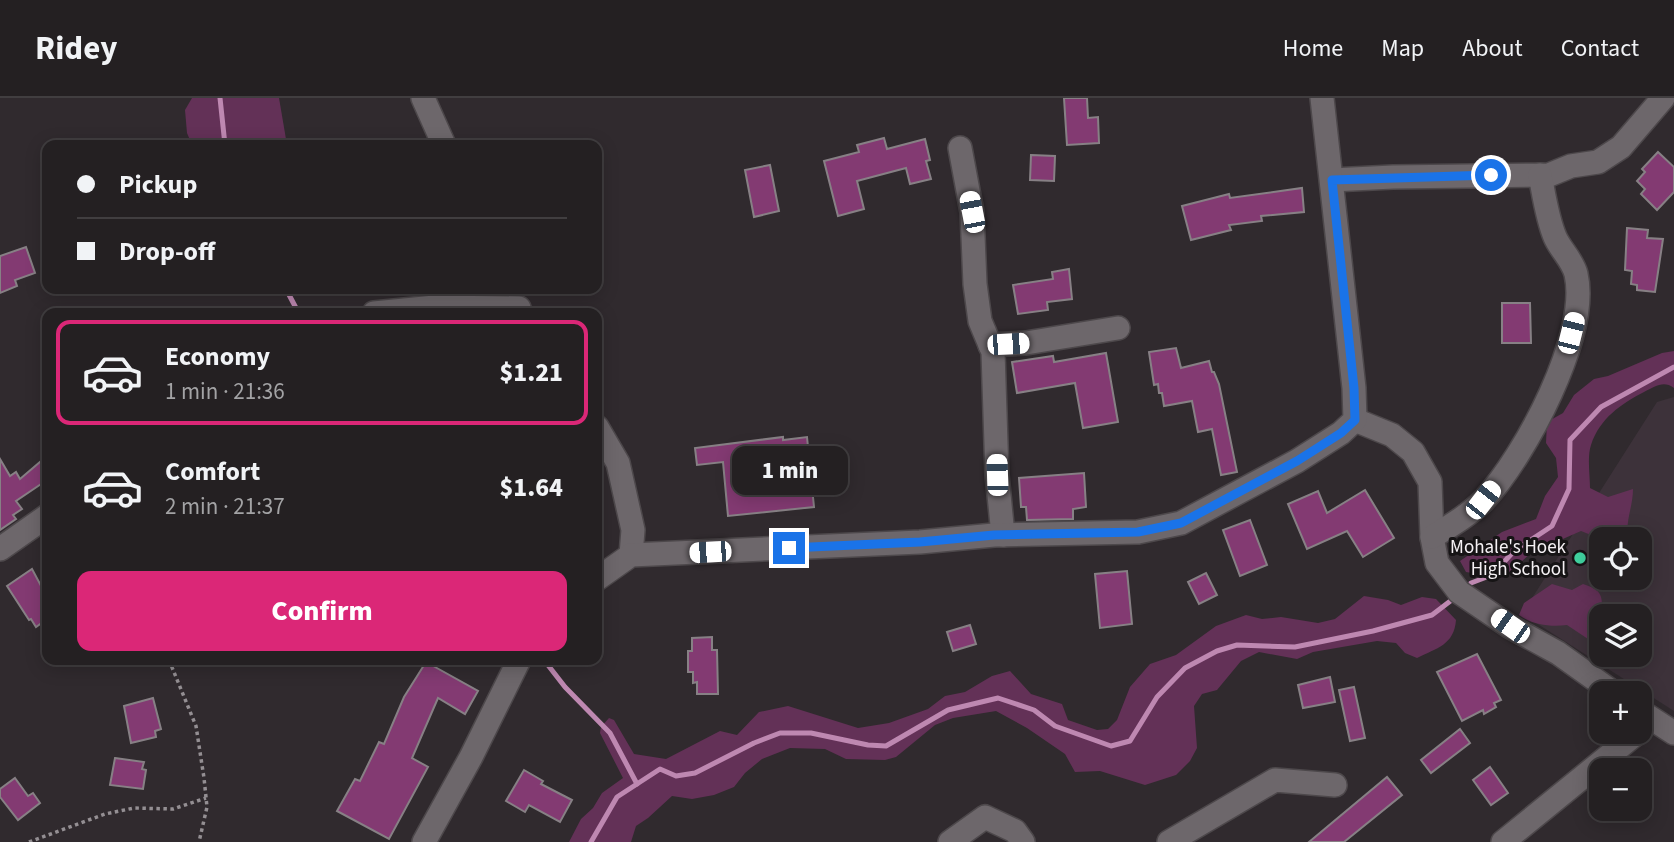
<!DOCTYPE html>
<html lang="en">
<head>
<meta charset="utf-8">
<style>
	body { margin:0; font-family:"Source Sans 3",sans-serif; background:#302d2f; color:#f1f3f6; height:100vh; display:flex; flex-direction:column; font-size:26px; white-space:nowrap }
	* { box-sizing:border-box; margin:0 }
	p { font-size:23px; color:#a3a3a5 }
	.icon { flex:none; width:38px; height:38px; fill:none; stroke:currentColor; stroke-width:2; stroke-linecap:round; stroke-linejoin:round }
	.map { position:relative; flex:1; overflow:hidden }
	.side { position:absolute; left:42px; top:210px; width:560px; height:357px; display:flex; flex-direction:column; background:#242022; border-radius:14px; box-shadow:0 4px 18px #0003,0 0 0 2px #413e40 }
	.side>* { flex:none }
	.guide { position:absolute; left:42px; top:42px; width:560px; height:154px; border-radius:14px; box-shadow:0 4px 18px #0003,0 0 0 2px #413e40; display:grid; align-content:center; height:154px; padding:0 35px; background:#242022 }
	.buttons { position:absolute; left:1589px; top:429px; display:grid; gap:14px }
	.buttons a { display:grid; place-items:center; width:63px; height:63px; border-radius:14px; background:#242022; box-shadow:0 4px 18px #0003,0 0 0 2px #413e40; font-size:35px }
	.end { position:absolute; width:32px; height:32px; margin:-16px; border:9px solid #1a73e8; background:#fff; box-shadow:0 0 0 4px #fff }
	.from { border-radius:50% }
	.bubble { position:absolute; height:49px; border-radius:14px; background:#242022; box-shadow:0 4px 18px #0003,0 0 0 2px #413e40; font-size:23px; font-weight:800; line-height:49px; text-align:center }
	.car { position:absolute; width:21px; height:42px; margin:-21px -10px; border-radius:9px; box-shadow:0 0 5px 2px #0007; background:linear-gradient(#fff 24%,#345 0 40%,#fff 0 76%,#345 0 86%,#fff 0) }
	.guide b { display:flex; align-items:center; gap:24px; height:66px; font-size:26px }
	.guide b+b { border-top:2px solid #413e40 }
	.guide i { width:18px; height:18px; background:#f1f3f6 }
	ul { padding:12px 0 0; list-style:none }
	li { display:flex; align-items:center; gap:21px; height:105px; margin:0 14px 10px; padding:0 21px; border:4px solid transparent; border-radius:14px }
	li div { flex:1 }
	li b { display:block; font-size:26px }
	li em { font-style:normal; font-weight:800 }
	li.on { border-color:#db2777 }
	li>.icon { width:63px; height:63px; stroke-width:1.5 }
	.cta { display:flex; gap:14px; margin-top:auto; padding:14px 35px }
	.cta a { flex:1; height:80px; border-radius:14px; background:#db2777; color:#fff; font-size:28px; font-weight:800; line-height:80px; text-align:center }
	header { display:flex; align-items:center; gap:42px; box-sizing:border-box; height:98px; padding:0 35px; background:#242022; border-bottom:2px solid #413e40 }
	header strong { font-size:33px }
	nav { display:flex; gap:38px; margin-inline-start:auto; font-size:24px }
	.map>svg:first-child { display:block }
	.built { fill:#3d323a; fill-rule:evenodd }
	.green { fill:#633157 }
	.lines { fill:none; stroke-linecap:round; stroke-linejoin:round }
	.stream { stroke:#be88b1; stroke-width:5 }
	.building { fill:#833a72; stroke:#878085; stroke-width:2 }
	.minor-casing { stroke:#4d484b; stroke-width:26 }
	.path { stroke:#948f93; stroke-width:3.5; stroke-dasharray:3.5 3.5; stroke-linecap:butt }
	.minor { stroke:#6d676b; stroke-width:23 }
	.route { stroke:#1a73e8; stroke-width:9 }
	.poi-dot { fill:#41d4a1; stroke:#161415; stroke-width:2.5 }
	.labels { text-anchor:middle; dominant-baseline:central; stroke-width:6; stroke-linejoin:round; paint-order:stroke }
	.poi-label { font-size:19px; fill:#f5f1f4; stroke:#161415; text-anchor:end }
</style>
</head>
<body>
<header>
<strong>Ridey</strong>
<nav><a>Home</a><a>Map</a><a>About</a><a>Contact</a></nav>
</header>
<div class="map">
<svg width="1674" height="744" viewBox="0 0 1674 744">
	<rect width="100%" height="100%" fill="#302a2e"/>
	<path class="built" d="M 1674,299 L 1674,613 L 1522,516 L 1657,304 ZM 1601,441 L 1640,441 L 1640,480 L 1601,480 ZM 1601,518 L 1640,518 L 1640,556 L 1601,556 Z"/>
	<g class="green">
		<polygon points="192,0 279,0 287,47 192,47 187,35 185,12"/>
		<path d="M 1674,253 L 1674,290 C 1663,282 1655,289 1644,294 C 1621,306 1600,320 1591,347 C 1587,359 1590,377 1590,390 L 1608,399 L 1633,391 C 1633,409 1625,423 1628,441 L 1601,441 L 1601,453 L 1596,439 L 1581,433 L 1531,455 L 1503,480 L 1466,474 L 1460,463 L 1502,434 L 1536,421 L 1545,398 L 1558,379 L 1556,360 L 1546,345 L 1547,324 L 1563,315 L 1574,297 L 1594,281 L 1608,278 L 1662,255 Z"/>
		<path d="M 1552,486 L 1572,492 L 1583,486 C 1595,490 1602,493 1602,506 L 1589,521 L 1596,536 L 1588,541 L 1567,527 C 1550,529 1533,527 1519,517 L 1524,505 Z"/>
		<path d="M 1364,498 L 1388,502 L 1401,507 L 1422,499 L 1436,501 L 1456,522 C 1454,547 1437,550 1417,560 L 1405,555 L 1396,545 L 1377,543 L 1313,554 L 1297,561 L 1259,554 L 1241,563 L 1217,592 L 1202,596 L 1194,608 L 1197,650 L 1190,663 L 1176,677 L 1145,687 L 1100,673 L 1075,674 L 1065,656 L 1027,630 L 996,613 L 953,620 L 935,627 L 896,659 L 885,662 L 846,661 L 825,651 L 790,650 L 762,661 L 745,675 L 734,689 L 714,697 L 692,701 L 672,698 L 648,720 L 636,728 L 631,744 L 569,744 L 581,721 L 593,710 L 602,695 L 623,680 L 600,635 L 601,629 L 609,620 L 614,622 L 634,656 L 666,661 L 720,633 L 737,637 L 759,614 L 788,608 L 858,630 L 889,625 L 928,611 L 945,598 L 965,594 L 992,578 L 1010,573 L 1031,596 L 1062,606 L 1068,622 L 1097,632 L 1108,631 L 1117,622 L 1130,589 L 1150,566 L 1176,557 L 1216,528 L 1246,517 L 1262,521 L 1281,519 L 1318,525 L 1335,521 Z"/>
	</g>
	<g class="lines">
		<g class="stream">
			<polyline points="220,0 225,47"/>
			<polyline points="286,191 296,210 302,215"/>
			<polyline points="1471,485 1492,477 1514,453 1552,428 1569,391 1570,342 1601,309 1674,269"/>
			<polyline points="544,562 565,589 610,635 637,686"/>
			<polyline points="591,744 617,699 660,671 676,678 695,675 754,645 780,635 811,635 868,647 886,648 948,612 998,600 1034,612 1055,628 1111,648 1130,643 1157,599 1185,570 1217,553 1237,547 1295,549 1373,533 1432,517 1453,501"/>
		</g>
	</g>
	<g class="building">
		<polygon points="1064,0 1087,0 1088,20 1098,19 1099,45 1067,47"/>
		<polygon points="884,40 887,51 925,41 930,62 926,63 931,81 910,86 906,70 857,83 864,111 838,118 824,63 859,54 857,47"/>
		<polygon points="1658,54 1674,69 1674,94 1657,112 1641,96 1645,91 1637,83 1645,74 1642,71"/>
		<polygon points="1031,57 1055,58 1054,83 1030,82"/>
		<polygon points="770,67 779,113 754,119 745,72"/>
		<polygon points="1302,90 1304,114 1261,118 1262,123 1229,127 1231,132 1191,142 1182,108 1229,96 1230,100"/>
		<polygon points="1627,130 1648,132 1647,140 1663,141 1655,194 1637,192 1637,187 1631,186 1632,173 1625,172"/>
		<polygon points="26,149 35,175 15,182 17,188 0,195 0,158"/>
		<polygon points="1069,171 1072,201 1047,204 1048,212 1018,216 1013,187 1053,181 1052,174"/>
		<polygon points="1502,205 1530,205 1531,245 1502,245"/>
		<polygon points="1176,250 1181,270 1209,263 1212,274 1214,274 1219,286 1237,374 1221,377 1212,331 1198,334 1192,303 1164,308 1162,295 1159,295 1158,286 1154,287 1149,254"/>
		<polygon points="1106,255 1118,324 1083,330 1075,285 1017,295 1012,264 1053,258 1054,264"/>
		<polygon points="783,339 783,342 807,339 814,409 728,418 723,364 697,367 695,350"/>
		<polygon points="47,358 47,382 16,403 22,411 13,417 16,421 0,432 0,361 10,378 16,374 20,381"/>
		<polygon points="1084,375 1086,409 1073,411 1073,421 1027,422 1026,409 1021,409 1019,380"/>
		<polygon points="1365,392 1394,440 1363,459 1347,433 1307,451 1288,406 1318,393 1327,415"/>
		<polygon points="1250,422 1267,467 1240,478 1223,432"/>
		<polygon points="32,471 47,499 47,521 36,529 31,521 29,522 7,488"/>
		<polygon points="1127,473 1132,526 1100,530 1095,476"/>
		<polygon points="1206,475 1217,497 1199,506 1188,484"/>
		<polygon points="970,527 976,546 953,553 947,534"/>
		<polygon points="712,539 712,552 717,552 718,596 697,596 697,584 693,585 693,574 688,574 688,553 692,553 692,540"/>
		<polygon points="1477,556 1501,602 1494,605 1496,609 1484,616 1483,612 1462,623 1437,574"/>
		<polygon points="426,564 478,593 465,616 438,600 412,660 428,669 389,741 337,713 355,681 360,683 379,644 384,646 404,599"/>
		<polygon points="1330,579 1335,604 1303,610 1298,587"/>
		<polygon points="1354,589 1365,640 1350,643 1339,592"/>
		<polygon points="153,600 161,631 155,633 156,639 131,645 124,608"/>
		<polygon points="1460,631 1470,645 1431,675 1421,662"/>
		<polygon points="115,660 144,664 142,671 146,672 143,691 110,687"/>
		<polygon points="1490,669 1508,695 1491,707 1473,682"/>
		<polygon points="524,672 543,683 541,686 572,702 560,724 529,707 525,714 506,703"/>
		<polygon points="1387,679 1402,697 1344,744 1309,744"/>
		<polygon points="15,680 28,698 33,695 40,705 18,722 0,699 0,691"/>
	</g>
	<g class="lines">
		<defs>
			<g id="minor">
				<polyline points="423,0 444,47"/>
				<polyline points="960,50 972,114 975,186 980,223 993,254 997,377 1003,437"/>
				<polyline points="1332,82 1393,79 1549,77 1571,68 1598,64 1621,49 1663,0"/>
				<polyline points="374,215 435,209 519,210"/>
				<polyline points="990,247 1026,245 1118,230"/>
				<polyline points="1355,322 1392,337 1413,354 1430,384 1432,439 1437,465 1459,494 1509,528 1558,555 1614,595"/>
				<polyline points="597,329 618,365 633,432 631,457"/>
				<path d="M 1432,439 C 1450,428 1469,417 1484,402 C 1525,358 1590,237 1576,176 C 1573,163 1560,151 1555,139 C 1547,120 1544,97 1540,77"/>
				<polyline points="0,451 47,418"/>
				<polyline points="597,481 631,457 920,444 994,437 1138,434 1181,425 1297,363 1341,335 1355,322 1354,290 1322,0"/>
				<polyline points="1640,613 1674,635"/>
				<polyline points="424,744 471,659 519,562"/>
				<polyline points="950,744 985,719 1015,733 1023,744"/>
				<polyline points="1169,744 1275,682 1335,687"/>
				<polyline points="1503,744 1638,634"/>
			</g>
		</defs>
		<use href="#minor" class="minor-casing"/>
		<g class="path">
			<polyline points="169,562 196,628 204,680 207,709 199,744"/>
			<polyline points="29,744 105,716 134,710 173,711 206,700"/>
		</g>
		<use href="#minor" class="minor"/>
	</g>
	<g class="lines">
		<polyline class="route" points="789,450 920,444 994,437 1138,434 1181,425 1297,363 1341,335 1355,322 1354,290 1332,82 1491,77"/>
	</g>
	<circle class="poi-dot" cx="1580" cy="460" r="7"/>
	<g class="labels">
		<g class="poi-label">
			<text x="1566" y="449">Mohale's Hoek<tspan x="1566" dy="22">High School</tspan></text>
		</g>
	</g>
</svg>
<div class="buttons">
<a><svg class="icon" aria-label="locate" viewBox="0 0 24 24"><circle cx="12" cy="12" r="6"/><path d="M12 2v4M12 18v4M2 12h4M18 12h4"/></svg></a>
<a><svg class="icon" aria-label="layers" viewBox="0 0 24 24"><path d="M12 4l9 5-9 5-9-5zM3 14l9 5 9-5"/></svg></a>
<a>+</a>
<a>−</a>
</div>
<i class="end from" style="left:1491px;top:77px"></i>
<i class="end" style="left:789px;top:450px"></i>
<div class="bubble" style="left:732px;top:348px;width:116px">1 min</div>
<i class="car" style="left:972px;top:114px;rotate:349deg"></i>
<i class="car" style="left:1571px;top:235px;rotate:14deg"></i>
<i class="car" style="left:1008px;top:246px;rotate:87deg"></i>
<i class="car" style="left:997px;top:377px;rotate:358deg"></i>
<i class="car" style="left:1483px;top:402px;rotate:38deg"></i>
<i class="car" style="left:710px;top:454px;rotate:267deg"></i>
<i class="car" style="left:1510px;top:528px;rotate:305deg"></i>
<div class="guide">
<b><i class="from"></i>Pickup</b>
<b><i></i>Drop-off</b>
</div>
<section class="side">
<ul>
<li class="on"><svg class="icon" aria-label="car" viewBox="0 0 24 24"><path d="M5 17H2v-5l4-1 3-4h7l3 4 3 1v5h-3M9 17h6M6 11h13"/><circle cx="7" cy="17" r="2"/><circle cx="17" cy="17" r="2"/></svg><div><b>Economy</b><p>1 min · 21:36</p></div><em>$1.21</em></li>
<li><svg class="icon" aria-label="car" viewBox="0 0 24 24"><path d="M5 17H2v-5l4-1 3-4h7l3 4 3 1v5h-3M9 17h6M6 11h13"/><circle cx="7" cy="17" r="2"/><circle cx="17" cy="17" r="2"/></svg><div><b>Comfort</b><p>2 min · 21:37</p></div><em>$1.64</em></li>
</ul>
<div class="cta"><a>Confirm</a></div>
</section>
</div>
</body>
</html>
